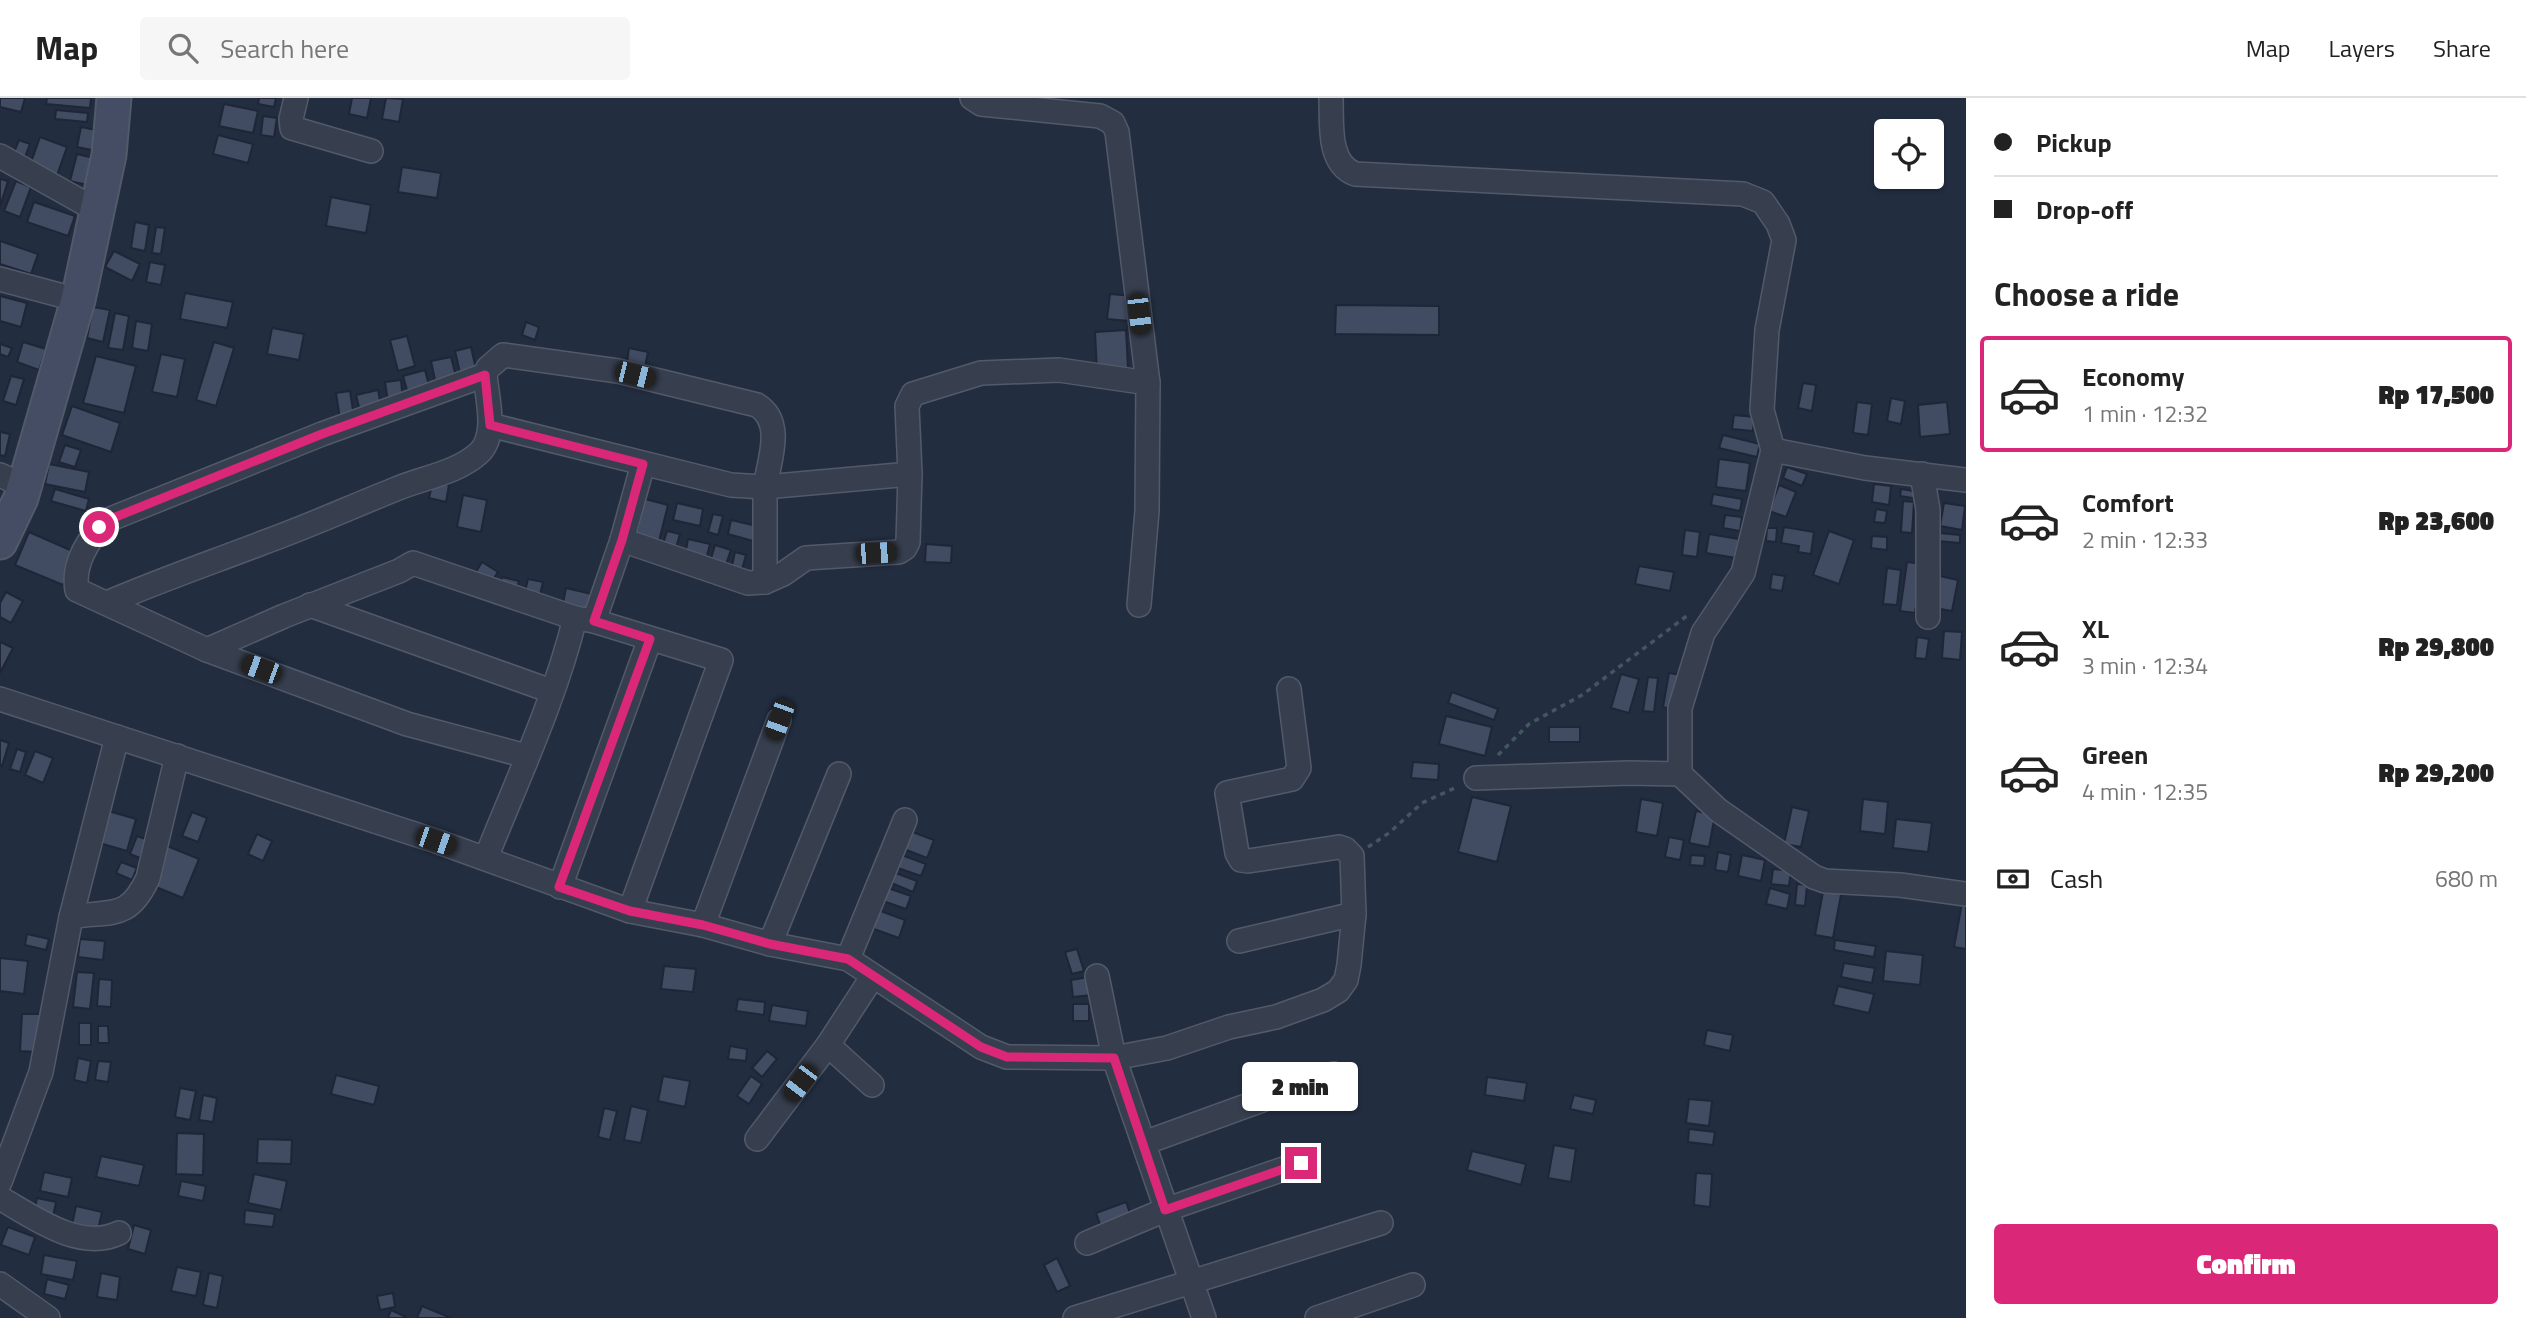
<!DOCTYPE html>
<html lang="en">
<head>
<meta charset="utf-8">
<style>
	body { margin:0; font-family:"Titillium Web",sans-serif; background:#f6f6f6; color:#222; height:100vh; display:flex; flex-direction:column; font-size:26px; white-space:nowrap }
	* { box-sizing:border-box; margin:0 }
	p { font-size:23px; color:#767676 }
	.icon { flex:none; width:38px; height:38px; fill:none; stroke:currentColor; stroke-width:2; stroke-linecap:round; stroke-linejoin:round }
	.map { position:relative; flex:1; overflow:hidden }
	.panel { display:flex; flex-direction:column; background:#fff; width:560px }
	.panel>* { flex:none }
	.guide { display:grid; align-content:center; height:154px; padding:0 28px; background:#fff }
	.tools { position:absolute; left:1874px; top:21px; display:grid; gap:14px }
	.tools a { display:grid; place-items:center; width:70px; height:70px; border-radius:7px; background:#fff; box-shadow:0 2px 5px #0004; font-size:35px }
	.end { position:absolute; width:32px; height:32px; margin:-16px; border:9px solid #db2777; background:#fff; box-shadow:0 0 0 4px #fff }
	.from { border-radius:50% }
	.bubble { position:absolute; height:49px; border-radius:7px; background:#fff; box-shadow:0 2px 5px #0004; font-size:23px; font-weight:800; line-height:49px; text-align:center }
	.car { position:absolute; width:21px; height:42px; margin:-21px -10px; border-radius:9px; box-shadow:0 0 5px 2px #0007; background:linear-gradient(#222 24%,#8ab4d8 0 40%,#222 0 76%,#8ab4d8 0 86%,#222 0) }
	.guide b { display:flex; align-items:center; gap:24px; height:66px; font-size:26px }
	.guide b+b { border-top:2px solid #e0e0e0 }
	.guide i { width:18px; height:18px; background:#222 }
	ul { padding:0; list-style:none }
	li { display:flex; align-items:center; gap:21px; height:116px; margin:0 14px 10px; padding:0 14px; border:4px solid transparent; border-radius:7px }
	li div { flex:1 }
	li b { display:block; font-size:26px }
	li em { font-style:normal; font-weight:800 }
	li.current { border-color:#db2777 }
	li>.icon { width:63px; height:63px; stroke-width:1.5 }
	h2 { padding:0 28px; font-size:32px; line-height:84px }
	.pay { display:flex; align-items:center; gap:18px; height:77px; padding:0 28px; font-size:26px }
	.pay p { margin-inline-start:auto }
	.button { display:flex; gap:14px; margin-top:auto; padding:14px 28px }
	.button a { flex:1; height:80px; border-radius:7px; background:#db2777; color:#fff; font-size:28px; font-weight:800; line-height:80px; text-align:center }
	header { display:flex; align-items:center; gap:42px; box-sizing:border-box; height:98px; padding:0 35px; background:#fff; border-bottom:2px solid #e0e0e0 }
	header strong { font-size:33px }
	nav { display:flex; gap:38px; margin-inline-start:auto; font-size:24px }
	.search { width:490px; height:63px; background:#f6f6f6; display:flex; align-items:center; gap:18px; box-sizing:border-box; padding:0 24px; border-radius:7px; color:#767676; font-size:26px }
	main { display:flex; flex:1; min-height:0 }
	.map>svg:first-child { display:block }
	.building { fill:#414c62; stroke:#1e2637; stroke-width:2 }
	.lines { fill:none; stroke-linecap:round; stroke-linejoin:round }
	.street-casing { stroke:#525a6a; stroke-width:26 }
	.secondary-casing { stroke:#525a6a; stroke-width:37 }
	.path { stroke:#43585e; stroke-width:3.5; stroke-dasharray:5 5; stroke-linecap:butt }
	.street { stroke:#373f4f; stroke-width:23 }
	.secondary { stroke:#444d63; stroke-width:33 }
	.route { stroke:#db2777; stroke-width:9 }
</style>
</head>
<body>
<header>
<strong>Map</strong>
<div class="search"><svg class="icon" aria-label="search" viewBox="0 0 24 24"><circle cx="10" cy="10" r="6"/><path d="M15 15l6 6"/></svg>Search here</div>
<nav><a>Map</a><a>Layers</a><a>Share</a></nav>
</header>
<main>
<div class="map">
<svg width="1966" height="1220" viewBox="0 0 1966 1220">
	<rect width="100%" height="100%" fill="#222d40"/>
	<g class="building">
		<polygon points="0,0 25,0 21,14 0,9"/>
		<polygon points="47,0 91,0 90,10 46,6"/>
		<polygon points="259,0 276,0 274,9 258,6"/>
		<polygon points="352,0 371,0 367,20 349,16"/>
		<polygon points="386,0 403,1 399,24 382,21"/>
		<polygon points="224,6 258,13 253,35 219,28"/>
		<polygon points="56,12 88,15 87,24 55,21"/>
		<polygon points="263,18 277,20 274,39 261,37"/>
		<polygon points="81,29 101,33 97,53 77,49"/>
		<polygon points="218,37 253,46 248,65 213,56"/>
		<polygon points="40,39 67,49 55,83 28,73"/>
		<polygon points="19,42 30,46 22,67 11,62"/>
		<polygon points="77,56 102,62 96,89 70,83"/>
		<polygon points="402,69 441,75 437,100 398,94"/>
		<polygon points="0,81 8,83 0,109"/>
		<polygon points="16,83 31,89 20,119 4,113"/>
		<polygon points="331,99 371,107 366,135 326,128"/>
		<polygon points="34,104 75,118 68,138 27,124"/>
		<polygon points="135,124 149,127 145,153 131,150"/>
		<polygon points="156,129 165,130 161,156 152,155"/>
		<polygon points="0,143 38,156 31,176 0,166"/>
		<polygon points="114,153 140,166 132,183 105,169"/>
		<polygon points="150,164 165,167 161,187 146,184"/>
		<polygon points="185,195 233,204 227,230 180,221"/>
		<polygon points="1110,196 1134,198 1130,223 1107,221"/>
		<polygon points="0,198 27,205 21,229 0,223"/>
		<polygon points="1336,207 1439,208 1439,237 1335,236"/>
		<polygon points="93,209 110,212 103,244 87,240"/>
		<polygon points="115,215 129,218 123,252 108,250"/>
		<polygon points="136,223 152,226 148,253 132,250"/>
		<polygon points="526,224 539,229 535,242 522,237"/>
		<polygon points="272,230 304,236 299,262 267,256"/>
		<polygon points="1126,232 1128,271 1097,273 1095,234"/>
		<polygon points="407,238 415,268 398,273 390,242"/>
		<polygon points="23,244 46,251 39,272 17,264"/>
		<polygon points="214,244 234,250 216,308 196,302"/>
		<polygon points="0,246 12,250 8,259 0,256"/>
		<polygon points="471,249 476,271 460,275 455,253"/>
		<polygon points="629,250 648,254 644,274 626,271"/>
		<polygon points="161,256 185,261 177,299 152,294"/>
		<polygon points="96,258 136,268 124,315 83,305"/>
		<polygon points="451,259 457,282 436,287 431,263"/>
		<polygon points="425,272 430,291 408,296 403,278"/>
		<polygon points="11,278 24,281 16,307 3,303"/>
		<polygon points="401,282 403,303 388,304 385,284"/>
		<polygon points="1803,285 1816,287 1812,313 1798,310"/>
		<polygon points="378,292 381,308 360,313 356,297"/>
		<polygon points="350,293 354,319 340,321 336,295"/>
		<polygon points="1891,300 1905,303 1901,326 1887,323"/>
		<polygon points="1857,304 1872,306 1868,337 1853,335"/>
		<polygon points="1947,304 1950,336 1920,339 1918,307"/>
		<polygon points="72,308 120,325 111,354 62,337"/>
		<polygon points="1734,317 1754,319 1753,333 1732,331"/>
		<polygon points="0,334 10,336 5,358 0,357"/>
		<polygon points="1723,337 1760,346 1757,359 1719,350"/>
		<polygon points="65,347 81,352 75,369 59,364"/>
		<polygon points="1719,361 1750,365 1746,393 1716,389"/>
		<polygon points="49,366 89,374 85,394 45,386"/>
		<polygon points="1787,369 1807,376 1802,388 1783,380"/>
		<polygon points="433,383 449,387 446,404 429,400"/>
		<polygon points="1874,386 1891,388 1889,407 1872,404"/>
		<polygon points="1779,387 1796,394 1786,419 1769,413"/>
		<polygon points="55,391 89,401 86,413 51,403"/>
		<polygon points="1901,391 1919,394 1919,401 1900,398"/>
		<polygon points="1713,396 1742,401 1740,413 1711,407"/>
		<polygon points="463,397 487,402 481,434 457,429"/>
		<polygon points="645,401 668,407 657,451 634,445"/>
		<polygon points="1903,403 1914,404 1912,435 1901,434"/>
		<polygon points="677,405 703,411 700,428 673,422"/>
		<polygon points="1944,405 1965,408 1962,432 1940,428"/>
		<polygon points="1876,411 1887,413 1885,425 1874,424"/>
		<polygon points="713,416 723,418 718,437 708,434"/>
		<polygon points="1725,417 1742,419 1740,433 1723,430"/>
		<polygon points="731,422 757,428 753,443 728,436"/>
		<polygon points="1784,429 1814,434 1811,456 1798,454 1799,448 1781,445"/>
		<polygon points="1767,430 1777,430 1776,444 1766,443"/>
		<polygon points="1685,432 1700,434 1697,459 1682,457"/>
		<polygon points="667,433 680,436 674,457 661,453"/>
		<polygon points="1829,433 1854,442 1839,486 1813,477"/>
		<polygon points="29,434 77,455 63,487 15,467"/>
		<polygon points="1939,435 1960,437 1960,445 1938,443"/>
		<polygon points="1709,436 1739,441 1736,460 1706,455"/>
		<polygon points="1872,438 1887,439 1887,452 1871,450"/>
		<polygon points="688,441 710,446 706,462 685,457"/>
		<polygon points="926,446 952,448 951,465 925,464"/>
		<polygon points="715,447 731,452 725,469 710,464"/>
		<polygon points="735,454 746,457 741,475 731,472"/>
		<polygon points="482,464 498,474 490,486 474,477"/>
		<polygon points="1907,464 1922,466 1915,515 1900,513"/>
		<polygon points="1639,468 1674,474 1670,493 1635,486"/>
		<polygon points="1887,470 1901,472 1897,507 1883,506"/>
		<polygon points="1772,476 1785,478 1782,493 1770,491"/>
		<polygon points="1935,477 1958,482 1952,513 1929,509"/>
		<polygon points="502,479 519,483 516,494 499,490"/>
		<polygon points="528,481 543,484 539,501 524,498"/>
		<polygon points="566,490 596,497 592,512 563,505"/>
		<polygon points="6,494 23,503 11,525 0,519 0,505"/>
		<polygon points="1944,533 1962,534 1960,562 1942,560"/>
		<polygon points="1917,539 1929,541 1926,561 1915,560"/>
		<polygon points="0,544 13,550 0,575"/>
		<polygon points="1669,575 1681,577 1675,612 1663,609"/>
		<polygon points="1621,576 1639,581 1629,615 1611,610"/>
		<polygon points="1648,579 1658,580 1654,614 1643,613"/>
		<polygon points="1452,594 1498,611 1494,622 1448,605"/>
		<polygon points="1446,618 1492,629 1485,658 1439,646"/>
		<rect x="1549" y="629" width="31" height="15"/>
		<polygon points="0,642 9,645 2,668 0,667"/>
		<polygon points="17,651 26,654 20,674 10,671"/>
		<polygon points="35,653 53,660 43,685 25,677"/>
		<polygon points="1413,664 1439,666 1438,682 1411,680"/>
		<polygon points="1472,699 1511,708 1497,764 1458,754"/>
		<polygon points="1641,701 1663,705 1657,738 1636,734"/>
		<polygon points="1863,701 1888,704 1885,736 1860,733"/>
		<polygon points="1792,709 1809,713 1801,749 1784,746"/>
		<polygon points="105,712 136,721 127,753 96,744"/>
		<polygon points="1696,713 1715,717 1709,749 1689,745"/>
		<polygon points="192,714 207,720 198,744 182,738"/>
		<polygon points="1896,721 1932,725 1928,754 1893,750"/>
		<polygon points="910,733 934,742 927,760 904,751"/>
		<polygon points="257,736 272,743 263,763 248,756"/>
		<polygon points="137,738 148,742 140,760 130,756"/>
		<polygon points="1669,739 1684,742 1680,762 1665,759"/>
		<polygon points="167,748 199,761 183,800 151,787"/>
		<polygon points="1718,754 1731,757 1728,774 1715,772"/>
		<polygon points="899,756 926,766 921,778 895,769"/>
		<polygon points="1691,757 1705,758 1704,768 1690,767"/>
		<polygon points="1742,757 1765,762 1761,783 1738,778"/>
		<polygon points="121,764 137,770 132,782 116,775"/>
		<polygon points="1773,771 1791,773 1789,788 1771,786"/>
		<polygon points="893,774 917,783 913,794 889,784"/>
		<polygon points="1797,786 1807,787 1805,808 1795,807"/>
		<polygon points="1824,788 1842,791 1833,840 1815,837"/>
		<polygon points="888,790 911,798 906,811 883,803"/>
		<polygon points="1770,790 1790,796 1787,811 1766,806"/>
		<polygon points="1962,805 1966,806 1966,851 1954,849"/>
		<polygon points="878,812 905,822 899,840 871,830"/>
		<polygon points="27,836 49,841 46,852 25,847"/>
		<polygon points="80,841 105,843 103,862 78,859"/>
		<polygon points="1835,842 1876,848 1874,859 1834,852"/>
		<polygon points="1077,851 1084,873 1072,876 1065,854"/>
		<polygon points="1886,853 1923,857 1920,887 1883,883"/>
		<polygon points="0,860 28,863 24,896 0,893"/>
		<polygon points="1844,865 1875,870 1872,885 1841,879"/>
		<polygon points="664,868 696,871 693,894 661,891"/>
		<polygon points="77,874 94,875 90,911 73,909"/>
		<polygon points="1089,879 1091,897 1073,899 1071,882"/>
		<polygon points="99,881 112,882 111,909 97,908"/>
		<polygon points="1838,888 1874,896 1869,915 1833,907"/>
		<polygon points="738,901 765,904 764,917 736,913"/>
		<rect x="1073" y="906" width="16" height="17"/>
		<polygon points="772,907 808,913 806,928 769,923"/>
		<polygon points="22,916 40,916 38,954 20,953"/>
		<rect x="79" y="925" width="12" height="22"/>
		<polygon points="98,928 108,928 109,945 98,945"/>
		<polygon points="1707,932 1733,937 1730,953 1704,947"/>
		<polygon points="730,948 747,951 746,963 728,961"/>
		<polygon points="767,953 777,961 762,979 752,970"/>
		<polygon points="78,960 91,963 87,985 74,982"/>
		<polygon points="98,963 111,964 108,984 95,982"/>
		<polygon points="336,977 379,988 374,1007 331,996"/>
		<polygon points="663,978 690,983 685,1009 658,1003"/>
		<polygon points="751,978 762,986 749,1006 737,998"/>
		<polygon points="1487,979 1527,985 1524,1003 1485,997"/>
		<polygon points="180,990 196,993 190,1022 175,1019"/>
		<polygon points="203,997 217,1000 213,1024 199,1022"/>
		<polygon points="1574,997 1596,1002 1593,1016 1570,1011"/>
		<polygon points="1689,1001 1712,1003 1709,1028 1686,1025"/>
		<polygon points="631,1008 648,1012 641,1045 624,1042"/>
		<polygon points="604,1010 617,1013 610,1042 598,1039"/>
		<polygon points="1689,1031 1715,1034 1713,1047 1688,1044"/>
		<polygon points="177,1035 204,1036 203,1077 176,1076"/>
		<polygon points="258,1041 292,1042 291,1066 257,1065"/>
		<polygon points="1554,1047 1576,1051 1571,1084 1548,1080"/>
		<polygon points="1472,1053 1526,1066 1521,1087 1467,1072"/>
		<polygon points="101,1058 144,1067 139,1088 96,1079"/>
		<polygon points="44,1074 72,1080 68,1099 40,1093"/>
		<polygon points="1696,1075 1712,1076 1710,1109 1694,1107"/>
		<polygon points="254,1076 287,1083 281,1112 248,1105"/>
		<polygon points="181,1083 206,1088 203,1103 178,1098"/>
		<polygon points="37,1100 56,1104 53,1119 34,1114"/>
		<polygon points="1126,1104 1131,1118 1101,1129 1096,1115"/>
		<polygon points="76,1108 102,1114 98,1132 72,1127"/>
		<polygon points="245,1112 275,1116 273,1129 244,1126"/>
		<polygon points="134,1127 151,1132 145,1156 128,1151"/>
		<polygon points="8,1129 35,1139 29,1157 1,1147"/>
		<polygon points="44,1157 77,1163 73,1182 41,1176"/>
		<polygon points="1057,1160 1070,1188 1057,1194 1044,1167"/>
		<polygon points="177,1169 201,1174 196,1198 171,1193"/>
		<polygon points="101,1175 120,1179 117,1202 97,1199"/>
		<polygon points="209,1175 223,1178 217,1210 203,1207"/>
		<polygon points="47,1181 69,1187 65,1201 44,1196"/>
		<polygon points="393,1195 395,1209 380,1212 377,1198"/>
		<polygon points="422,1208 451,1220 417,1220"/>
		<polygon points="391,1212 406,1219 406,1220 388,1220"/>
	</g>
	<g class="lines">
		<defs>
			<g id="street">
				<polyline points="296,0 291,21 292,30 371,53"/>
				<polyline points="972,0 981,6 1100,18 1113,25 1117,34 1148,285 1147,413 1139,507"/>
				<path d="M 1331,0 C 1332,25 1327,65 1355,76 L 1743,96 L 1763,104 L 1778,126 L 1784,142 L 1767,232 L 1762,312 L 1773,352 L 1865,370 L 1966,382"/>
				<polyline points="0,58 98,113"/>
				<polyline points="0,181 78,202"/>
				<path d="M 485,277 L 322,336 L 108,422 C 89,439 72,466 77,492 L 207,552 L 407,626 L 526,658"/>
				<polyline points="1773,352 1743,475 1703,535 1680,610 1680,676 1718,712 1814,779 1825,783 1900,787 1966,796"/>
				<polyline points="1922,376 1928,412 1928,519"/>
				<polyline points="0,377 24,388"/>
				<polyline points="622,442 748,485 765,484 783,476 806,460 899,454 905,450 908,444 910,376 907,308 913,296 981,275 1059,272 1148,285"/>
				<polyline points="765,484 765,389 910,376"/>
				<path d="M 107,505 C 158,483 210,465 262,445 C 307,429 351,409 396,391 C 422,380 457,375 479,355 C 498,337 487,300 485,277 L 488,270 L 503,257 L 618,273 L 757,307 C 785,324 769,363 765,389 L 731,387 L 490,327"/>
				<polyline points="310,507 551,593"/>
				<polyline points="594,523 622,442 643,366"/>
				<polyline points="207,552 284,518 399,473 413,465 575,520 594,523 721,562 630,813"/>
				<polyline points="0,601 436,743 630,813 703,827 770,846 848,861 981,949 1007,959 1114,960 1204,1220"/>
				<polyline points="1476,680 1629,675 1680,676"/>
				<path d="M 486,760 C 517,682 555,602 575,520"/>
				<polyline points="560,789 650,541"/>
				<path d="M 71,819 C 112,812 128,823 148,780 L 177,658"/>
				<polyline points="703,827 779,622"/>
				<polyline points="1239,843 1354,816"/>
				<polyline points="770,846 839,676"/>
				<polyline points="848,861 905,722"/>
				<polyline points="1097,878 1114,960 1167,950 1229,929 1276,919 1323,902 1338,893 1346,882 1349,867 1354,816 1352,758 1345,751 1339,749 1248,763 1241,762 1237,755 1227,695 1292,681 1299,670 1289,591"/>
				<polyline points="828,947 872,987"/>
				<polyline points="757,1041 828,947 873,878"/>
				<polyline points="1144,1045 1334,976"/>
				<polyline points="0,1084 41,974 71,819 117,639"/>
				<path d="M 0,1100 C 33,1119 80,1154 119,1135"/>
				<polyline points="1087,1145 1165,1112 1301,1065"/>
				<polyline points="0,1186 48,1220"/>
				<polyline points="1075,1220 1381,1125"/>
				<polyline points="1317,1220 1413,1187"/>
			</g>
			<polyline id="secondary" points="0,444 21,400 78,202 109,57 114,0"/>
		</defs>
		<use href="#street" class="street-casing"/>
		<use href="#secondary" class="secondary-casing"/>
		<g class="path">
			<polyline points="1498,657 1529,626 1582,597 1688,517"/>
			<polyline points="1368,749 1389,735 1422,705 1457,689"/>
		</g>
		<use href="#street" class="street"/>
		<use href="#secondary" class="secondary"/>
	</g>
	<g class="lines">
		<polyline class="route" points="99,429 108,422 322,336 485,277 490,327 643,366 622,442 594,523 650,541 559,789 630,813 703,827 770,846 848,861 981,949 1007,959 1114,960 1165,1112 1301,1065"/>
	</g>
</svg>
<div class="tools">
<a><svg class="icon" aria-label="locate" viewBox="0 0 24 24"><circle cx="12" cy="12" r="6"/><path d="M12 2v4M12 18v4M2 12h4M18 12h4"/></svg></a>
</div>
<i class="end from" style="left:99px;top:429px"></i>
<i class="end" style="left:1301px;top:1065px"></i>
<div class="bubble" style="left:1242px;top:964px;width:116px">2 min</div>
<i class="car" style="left:1139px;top:216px;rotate:173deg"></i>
<i class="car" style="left:635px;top:277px;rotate:104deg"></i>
<i class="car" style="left:876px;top:455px;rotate:87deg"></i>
<i class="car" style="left:261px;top:571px;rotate:290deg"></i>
<i class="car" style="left:779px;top:622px;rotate:200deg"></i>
<i class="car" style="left:436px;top:743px;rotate:109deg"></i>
<i class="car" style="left:800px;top:985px;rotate:217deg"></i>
</div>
<section class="panel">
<div class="guide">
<b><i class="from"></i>Pickup</b>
<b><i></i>Drop-off</b>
</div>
<h2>Choose a ride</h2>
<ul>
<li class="current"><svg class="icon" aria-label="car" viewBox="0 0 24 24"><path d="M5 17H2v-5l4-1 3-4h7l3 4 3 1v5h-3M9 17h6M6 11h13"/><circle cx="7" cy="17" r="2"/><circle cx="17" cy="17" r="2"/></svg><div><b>Economy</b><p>1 min · 12:32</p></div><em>Rp 17,500</em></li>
<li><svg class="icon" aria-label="car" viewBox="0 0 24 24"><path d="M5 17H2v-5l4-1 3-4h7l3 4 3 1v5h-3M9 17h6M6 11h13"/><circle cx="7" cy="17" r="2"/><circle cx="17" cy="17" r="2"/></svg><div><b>Comfort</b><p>2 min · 12:33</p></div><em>Rp 23,600</em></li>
<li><svg class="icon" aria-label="car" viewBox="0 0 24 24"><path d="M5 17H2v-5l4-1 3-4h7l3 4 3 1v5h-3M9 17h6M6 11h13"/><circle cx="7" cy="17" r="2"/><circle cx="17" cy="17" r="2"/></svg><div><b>XL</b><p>3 min · 12:34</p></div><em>Rp 29,800</em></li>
<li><svg class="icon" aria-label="car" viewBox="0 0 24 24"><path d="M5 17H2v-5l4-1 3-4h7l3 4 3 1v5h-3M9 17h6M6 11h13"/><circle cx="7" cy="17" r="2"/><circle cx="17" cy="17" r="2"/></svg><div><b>Green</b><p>4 min · 12:35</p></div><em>Rp 29,200</em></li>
</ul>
<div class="pay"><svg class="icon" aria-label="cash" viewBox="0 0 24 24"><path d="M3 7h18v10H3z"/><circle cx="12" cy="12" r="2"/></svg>Cash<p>680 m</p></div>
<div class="button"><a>Confirm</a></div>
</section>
</main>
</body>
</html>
